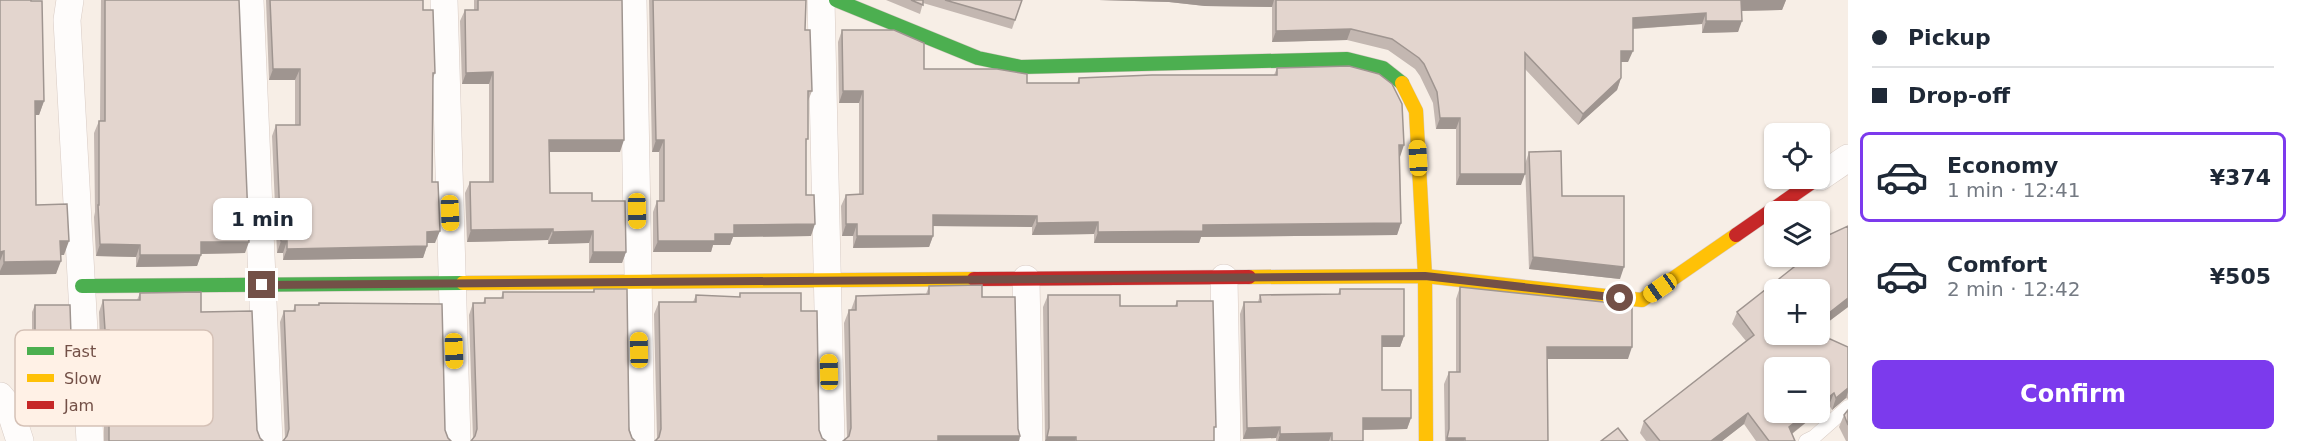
<!DOCTYPE html>
<html lang="en">
<head>
<meta charset="utf-8">
<style>
	body { margin:0; font-family:"DejaVu Sans",sans-serif; background:#f2f2f3; color:#1f2937; height:100vh; display:flex; flex-direction:column; font-size:22px; white-space:nowrap }
	* { box-sizing:border-box; margin:0 }
	p { font-size:20px; color:#747a83 }
	.icon { flex:none; width:33px; height:33px; fill:none; stroke:currentColor; stroke-width:2; stroke-linecap:round; stroke-linejoin:round }
	.map { position:relative; flex:1; overflow:hidden }
	.drawer { display:flex; flex-direction:column; background:#fff; width:450px }
	.drawer>* { flex:none }
	.top-card { display:grid; align-content:center; height:132px; padding:0 24px; background:#fff }
	.tools { position:absolute; left:1764px; top:123px; display:grid; gap:12px }
	.tools a { display:grid; place-items:center; width:66px; height:66px; border-radius:9px; background:#fff; box-shadow:0 2px 4px #0004; font-size:30px }
	.end { position:absolute; width:27px; height:27px; margin:-14px; border:8px solid #735047; background:#fff; box-shadow:0 0 0 3px #fff }
	.from { border-radius:50% }
	.bubble { position:absolute; height:42px; border-radius:9px; background:#fff; box-shadow:0 2px 4px #0004; font-size:20px; font-weight:700; line-height:42px; text-align:center }
	.car { position:absolute; width:18px; height:36px; margin:-18px -9px; border-radius:8px; box-shadow:0 0 4px 2px #0007; background:linear-gradient(#f5c518 24%,#345 0 40%,#f5c518 0 76%,#345 0 86%,#f5c518 0) }
	.top-card b { display:flex; align-items:center; gap:21px; height:57px; font-size:22px }
	.top-card b+b { border-top:2px solid #e0e1e3 }
	.top-card i { width:15px; height:15px; background:#1f2937 }
	ul { padding:0; list-style:none }
	li { display:flex; align-items:center; gap:18px; height:90px; margin:0 12px 9px; padding:0 12px; border:3px solid transparent; border-radius:9px }
	li div { flex:1 }
	li b { display:block; font-size:22px }
	li em { font-style:normal; font-weight:700 }
	li.selected { border-color:#7c3aed }
	li>.icon { width:54px; height:54px; stroke-width:1.5 }
	.action { display:flex; gap:12px; margin-top:auto; padding:12px 24px }
	.action a { flex:1; height:69px; border-radius:9px; background:#7c3aed; color:#fff; font-size:24px; font-weight:700; line-height:69px; text-align:center }
	main { display:flex; flex:1; min-height:0 }
	.map>svg:first-child { display:block }
	.lines { fill:none; stroke-linecap:round; stroke-linejoin:round }
	.lane-casing { stroke:#d8cbc4; stroke-width:15 }
	.street-casing { stroke:#d8cbc4; stroke-width:28 }
	.fast-casing { stroke:#d6c9c3; stroke-width:15 }
	.slow-casing { stroke:#d6c9c3; stroke-width:15 }
	.jam-casing { stroke:#d6c9c3; stroke-width:15 }
	.lane { stroke:#fefcfb; stroke-width:14 }
	.street { stroke:#fefcfb; stroke-width:27 }
	.fast { stroke:#4caf50; stroke-width:14 }
	.slow { stroke:#ffc107; stroke-width:14 }
	.jam { stroke:#c62828; stroke-width:14 }
	.wall { fill:#c3b7b1 }
	.shaded-wall { fill:#9f9590 }
	.building { fill:#e3d5ce; stroke:#9f9590; stroke-width:1.5 }
	.route { stroke:#735047; stroke-width:8 }
	.key { fill:#fff1e6; stroke:#d5c1b6; stroke-width:1.5 }
	.key-label { font-size:16px; fill:#735047 }
</style>
</head>
<body>
<main>
<div class="map">
<svg width="1848" height="441" viewBox="0 0 1848 441">
	<rect width="100%" height="100%" fill="#f7eee6"/>
	<g class="lines">
		<defs>
			<polyline id="lane" points="1806,441 1814,437 1848,407"/>
			<g id="street">
				<polyline points="70,0 67,20 90,441"/>
				<polyline points="250,0 269,441"/>
				<polyline points="444,0 457,441"/>
				<polyline points="633,0 641,441"/>
				<polyline points="821,0 831,441"/>
				<polyline points="1820,177 1848,158"/>
				<polyline points="1224,278 1227,441"/>
				<polyline points="1026,279 1029,441"/>
				<polyline points="0,396 9,407 20,441"/>
			</g>
			<g id="fast">
				<polyline points="836,0 978,58 1021,67 1347,59 1383,68 1402,83"/>
				<polyline points="82,286 463,283"/>
			</g>
			<g id="slow">
				<polyline points="1402,83 1416,111 1425,276 1426,441"/>
				<polyline points="1249,277 1425,276 1642,300 1736,235"/>
				<polyline points="463,283 974,279"/>
			</g>
			<g id="jam">
				<polyline points="1736,235 1818,178"/>
				<polyline points="974,279 1249,277"/>
			</g>
		</defs>
		<use href="#lane" class="lane-casing"/>
		<use href="#street" class="street-casing"/>
		<use href="#fast" class="fast-casing"/>
		<use href="#slow" class="slow-casing"/>
		<use href="#jam" class="jam-casing"/>
		<use href="#lane" class="lane"/>
		<use href="#street" class="street"/>
		<use href="#fast" class="fast"/>
		<use href="#slow" class="slow"/>
		<use href="#jam" class="jam"/>
	</g>
	<g class="wall">
		<polygon points="0,0 44,101 39,115 35,115 36,205 64,255 61,255 56,274 0,275"/>
		<polygon points="101,0 239,0 245,253 201,254 197,266 136,267 136,257 96,256 94,217 95,212 94,133 99,121 100,121"/>
		<polygon points="266,0 423,0 423,10 435,73 433,78 432,182 435,243 427,243 427,246 423,258 283,260 283,253 277,253 272,136 276,125 295,125 295,80 269,80"/>
		<polygon points="474,0 622,0 620,152 550,152 550,193 592,201 626,252 622,263 589,263 589,243 548,244 548,240 467,242 465,193 470,182 489,182 489,84 462,84 460,21 465,10 474,10"/>
		<polygon points="649,0 806,0 805,30 812,91 808,101 806,147 806,195 811,236 733,237 730,245 713,245 711,252 653,252 653,212 657,201 659,201 659,152 652,152"/>
		<polygon points="886,0 1022,0 1012,29 923,3 920,14"/>
		<polygon points="1099,0 1786,0 1782,10 1742,11 1738,32 1702,33 1702,24 1633,29 1628,62 1621,62 1621,78 1617,90 1578,125 1525,69 1521,185 1456,185 1456,129 1436,129 1433,103 1420,76 1415,69 1388,50 1347,40 1272,42 1272,7 1205,6 1169,2"/>
		<polygon points="842,30 924,69 1027,83 1077,83 1079,78 1274,75 1277,68 1400,157 1401,223 1397,235 1201,237 1199,243 1094,243 1094,234 1032,235 1032,227 933,226 933,236 929,247 853,248 853,236 842,236 841,206 846,195 859,195 859,103 839,103 838,42"/>
		<polygon points="1529,152 1562,196 1620,279 1529,269 1525,164"/>
		<polygon points="1848,226 1848,307 1820,328 1820,290 1774,334 1848,347 1848,399 1846,398 1832,410 1829,405 1774,412 1819,412 1792,434 1795,441 1756,441 1744,424 1722,441 1646,441 1640,433 1644,421 1746,341 1732,324 1737,312"/>
		<polygon points="929,286 982,297 1020,436 1019,441 843,441 847,438 844,323 849,310 851,310 856,296 926,294"/>
		<polygon points="1460,287 1628,359 1547,359 1548,441 1445,441 1444,384 1449,372 1456,372 1456,299"/>
		<polygon points="594,289 632,438 473,439 469,315 473,303 483,303 485,298 501,298 503,292 593,292"/>
		<polygon points="1340,289 1404,336 1400,347 1382,347 1382,390 1411,418 1407,429 1363,430 1363,441 1276,441 1276,438 1243,439 1240,314 1244,302 1258,302 1260,295 1338,294"/>
		<polygon points="140,293 201,312 257,430 260,438 263,441 104,441 104,342 100,342 99,312 103,300 137,300"/>
		<polygon points="740,293 801,311 819,430 822,438 657,439 654,314 659,302 693,302 696,295 739,297"/>
		<polygon points="1048,295 1120,306 1175,306 1177,301 1214,432 1214,441 1045,441 1043,307"/>
		<polygon points="319,303 445,430 448,438 285,439 280,322 284,311 293,311 295,305 318,305"/>
		<polygon points="35,305 69,342 32,343 32,312"/>
		<polygon points="1848,410 1848,441 1846,441 1839,427 1844,415"/>
	</g>
	<g class="shaded-wall">
		<polygon points="1099,0 1274,0 1272,7 1205,6 1169,2"/>
		<polygon points="1741,0 1786,0 1782,10 1737,11"/>
		<polygon points="1706,13 1702,24 1628,29 1633,18"/>
		<polygon points="1706,21 1742,21 1738,32 1702,33"/>
		<polygon points="1351,29 1347,40 1272,42 1276,31"/>
		<polygon points="1621,51 1633,51 1628,62 1617,62"/>
		<polygon points="273,69 300,69 295,80 269,80"/>
		<polygon points="493,72 489,84 462,84 466,73"/>
		<polygon points="1621,78 1617,90 1578,125 1583,114"/>
		<polygon points="843,91 863,91 859,103 839,103"/>
		<polygon points="35,101 44,101 39,115 30,115"/>
		<polygon points="1440,118 1460,118 1456,129 1436,129"/>
		<polygon points="549,140 624,140 620,152 545,152"/>
		<polygon points="656,140 664,140 659,152 652,152"/>
		<polygon points="1399,145 1404,145 1400,157"/>
		<polygon points="1460,174 1525,174 1521,185 1456,185"/>
		<polygon points="933,215 1037,216 1032,227 929,226"/>
		<polygon points="1098,222 1094,234 1032,235 1037,223"/>
		<polygon points="1401,223 1397,235 1201,237 1199,243 1094,243 1098,232 1203,225"/>
		<polygon points="815,224 811,236 733,237 730,245 713,245 711,252 653,252 658,241 734,225"/>
		<polygon points="846,224 857,224 853,236 842,236"/>
		<polygon points="553,229 548,240 467,242 471,230"/>
		<polygon points="440,231 435,243 423,243 427,232"/>
		<polygon points="593,231 589,243 548,244 553,232"/>
		<polygon points="857,236 933,236 929,247 853,248"/>
		<polygon points="60,241 69,241 64,255 55,255"/>
		<polygon points="281,241 287,241 283,253 277,253"/>
		<polygon points="201,242 249,242 245,253 197,254"/>
		<polygon points="100,244 140,245 136,257 96,256"/>
		<polygon points="427,246 423,258 283,260 287,249"/>
		<polygon points="4,251 0,261 0,252"/>
		<polygon points="593,252 626,252 622,263 589,263"/>
		<polygon points="140,255 201,255 197,266 136,267"/>
		<polygon points="1533,257 1624,267 1620,279 1529,269"/>
		<polygon points="61,261 56,274 0,275 0,271 4,262"/>
		<polygon points="1848,298 1848,307 1820,328 1820,320"/>
		<polygon points="105,330 109,330 104,342 100,342"/>
		<polygon points="35,336 71,336 69,342 32,343"/>
		<polygon points="1382,336 1404,336 1400,347 1378,347"/>
		<polygon points="1547,347 1632,347 1628,359 1543,359"/>
		<polygon points="1848,388 1848,392 1846,398 1832,410 1836,398"/>
		<polygon points="1834,393 1829,405 1820,412 1820,404"/>
		<polygon points="1808,412 1819,412 1785,439 1789,427"/>
		<polygon points="1748,413 1744,424 1722,441 1711,441"/>
		<polygon points="1363,418 1411,418 1407,429 1359,430"/>
		<polygon points="1280,427 1276,438 1243,439 1247,428"/>
		<polygon points="1332,433 1329,441 1278,441 1280,434"/>
		<polygon points="938,436 1020,436 1019,441 936,441"/>
		<polygon points="1047,437 1076,437 1075,441 1045,441"/>
		<polygon points="1447,438 1465,438 1464,441 1446,441"/>
	</g>
	<g class="building">
		<polygon points="0,0 31,0 31,1 42,1 44,101 35,101 36,205 67,204 69,241 60,241 61,261 4,262 4,251 0,252"/>
		<polygon points="105,0 239,0 249,242 201,242 201,255 140,255 140,245 100,244 98,205 99,205 99,121 105,121"/>
		<polygon points="270,0 423,0 423,10 433,10 435,73 433,73 432,182 438,182 440,231 427,232 427,246 287,249 287,241 281,241 276,125 300,125 300,69 273,69"/>
		<polygon points="478,0 622,0 624,140 549,140 550,193 592,193 592,201 625,201 626,252 593,252 593,231 553,232 553,229 471,230 470,182 493,182 493,72 466,73 465,10 478,10"/>
		<polygon points="653,0 806,0 805,30 810,30 812,91 808,91 808,139 806,139 806,195 814,195 815,224 734,225 734,234 715,234 715,241 658,241 657,201 664,201 664,140 656,140"/>
		<polygon points="911,0 923,0 923,5"/>
		<polygon points="945,0 1022,0 1015,20"/>
		<polygon points="1276,0 1741,0 1742,21 1706,21 1706,13 1633,18 1633,51 1621,51 1621,78 1583,114 1525,53 1525,174 1460,174 1460,118 1440,118 1437,92 1424,64 1419,58 1392,39 1351,29 1276,31"/>
		<polygon points="842,30 894,30 924,43 924,69 997,69 1027,74 1027,83 1079,83 1079,78 1152,75 1277,75 1277,68 1349,66 1379,74 1392,84 1402,104 1404,145 1399,145 1401,223 1203,225 1203,231 1098,232 1098,222 1037,223 1037,216 933,215 933,236 857,236 857,224 846,224 846,195 863,194 863,91 843,91"/>
		<polygon points="1561,151 1562,196 1624,196 1624,267 1533,257 1529,152"/>
		<polygon points="1848,226 1848,298 1820,320 1820,290 1774,290 1774,334 1819,334 1848,347 1848,388 1836,398 1834,393 1820,404 1820,368 1774,368 1774,412 1808,412 1789,427 1795,441 1769,441 1748,413 1711,441 1660,441 1644,421 1754,335 1737,312 1808,256 1820,256 1820,239"/>
		<polygon points="982,285 982,297 1015,297 1018,429 1020,436 938,436 938,441 843,441 849,436 851,428 849,310 856,310 856,296 929,294 929,286"/>
		<polygon points="1460,287 1632,305 1632,347 1547,347 1548,441 1465,441 1465,438 1447,438 1449,429 1449,372 1460,372"/>
		<polygon points="594,289 627,289 629,430 632,438 635,441 471,441 475,436 477,429 473,303 485,303 485,298 503,298 503,292 594,292"/>
		<polygon points="1340,289 1404,289 1404,336 1382,336 1382,390 1411,390 1411,418 1363,418 1363,441 1332,441 1332,433 1280,434 1280,427 1247,428 1244,302 1261,302 1260,295 1340,294"/>
		<polygon points="201,292 201,312 252,311 257,430 260,438 263,441 109,441 109,330 105,330 103,300 140,300 140,293"/>
		<polygon points="740,293 801,293 801,311 817,311 819,430 822,438 826,441 655,441 659,437 661,429 659,302 696,302 696,295 740,297"/>
		<polygon points="1048,295 1120,295 1120,306 1177,306 1177,301 1213,301 1216,427 1214,427 1214,441 1076,441 1076,437 1047,437 1049,428"/>
		<polygon points="319,303 442,304 445,430 448,438 451,441 283,441 287,436 289,429 284,311 295,311 295,305 319,305"/>
		<polygon points="35,305 70,305 71,336 35,336"/>
		<polygon points="1848,410 1848,425 1844,415"/>
		<polygon points="1618,428 1628,441 1601,441"/>
	</g>
	<g class="lines">
		<polyline class="route" points="262,285 1425,276 1620,298"/>
	</g>
	<rect x="15" y="330" width="198" height="96" rx="9" class="key"/>
	<rect x="27" y="347" width="27" height="8" fill="#4caf50"/>
	<rect x="27" y="374" width="27" height="8" fill="#ffc107"/>
	<rect x="27" y="401" width="27" height="8" fill="#c62828"/>
	<g class="key-label">
		<text x="64" y="357">Fast</text>
		<text x="64" y="384">Slow</text>
		<text x="64" y="411">Jam</text>
	</g>
</svg>
<div class="tools">
<a><svg class="icon" aria-label="locate" viewBox="0 0 24 24"><circle cx="12" cy="12" r="6"/><path d="M12 2v4M12 18v4M2 12h4M18 12h4"/></svg></a>
<a><svg class="icon" aria-label="layers" viewBox="0 0 24 24"><path d="M12 4l9 5-9 5-9-5zM3 14l9 5 9-5"/></svg></a>
<a>+</a>
<a>−</a>
</div>
<i class="end from" style="left:1620px;top:298px"></i>
<i class="end" style="left:262px;top:285px"></i>
<div class="bubble" style="left:213px;top:198px;width:99px">1 min</div>
<i class="car" style="left:1418px;top:158px;rotate:357deg"></i>
<i class="car" style="left:637px;top:211px;rotate:179deg"></i>
<i class="car" style="left:450px;top:213px;rotate:178deg"></i>
<i class="car" style="left:1660px;top:288px;rotate:235deg"></i>
<i class="car" style="left:639px;top:350px;rotate:359deg"></i>
<i class="car" style="left:454px;top:351px;rotate:178deg"></i>
<i class="car" style="left:829px;top:372px;rotate:359deg"></i>
</div>
<section class="drawer">
<div class="top-card">
<b><i class="from"></i>Pickup</b>
<b><i></i>Drop-off</b>
</div>
<ul>
<li class="selected"><svg class="icon" aria-label="car" viewBox="0 0 24 24"><path d="M5 17H2v-5l4-1 3-4h7l3 4 3 1v5h-3M9 17h6M6 11h13"/><circle cx="7" cy="17" r="2"/><circle cx="17" cy="17" r="2"/></svg><div><b>Economy</b><p>1 min · 12:41</p></div><em>¥374</em></li>
<li><svg class="icon" aria-label="car" viewBox="0 0 24 24"><path d="M5 17H2v-5l4-1 3-4h7l3 4 3 1v5h-3M9 17h6M6 11h13"/><circle cx="7" cy="17" r="2"/><circle cx="17" cy="17" r="2"/></svg><div><b>Comfort</b><p>2 min · 12:42</p></div><em>¥505</em></li>
</ul>
<div class="action"><a>Confirm</a></div>
</section>
</main>
</body>
</html>
